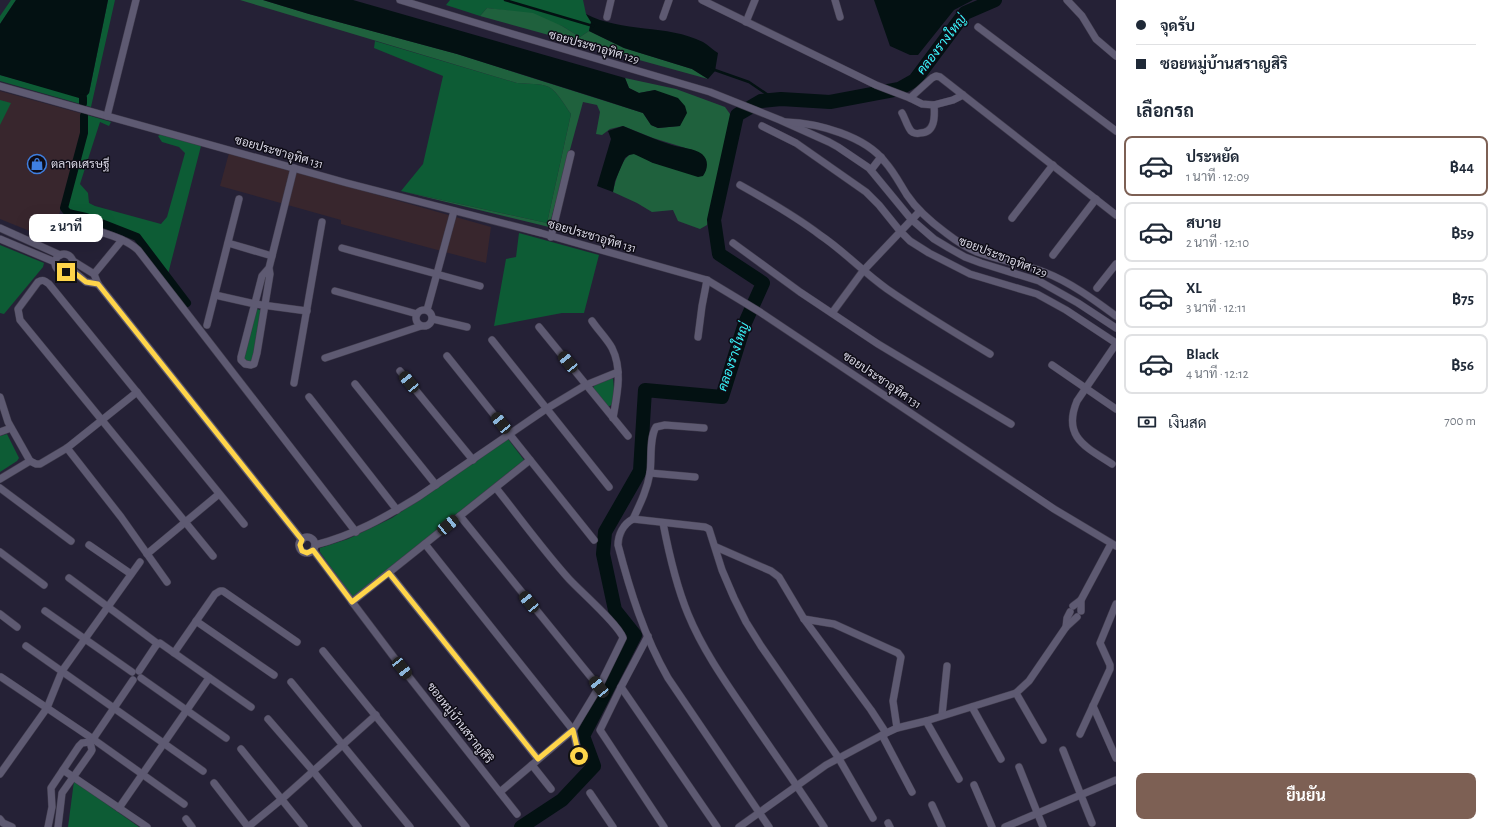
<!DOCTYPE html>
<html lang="th">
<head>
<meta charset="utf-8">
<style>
	body { margin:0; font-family:"Alegreya Sans",Sarabun,sans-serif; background:#f6f6f7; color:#1f2937; height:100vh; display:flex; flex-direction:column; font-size:15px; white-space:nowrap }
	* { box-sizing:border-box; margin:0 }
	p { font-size:13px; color:#747a83 }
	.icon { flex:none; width:22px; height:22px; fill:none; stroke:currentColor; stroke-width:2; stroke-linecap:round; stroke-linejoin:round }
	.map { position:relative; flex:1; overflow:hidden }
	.panel { display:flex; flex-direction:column; background:#fff; width:380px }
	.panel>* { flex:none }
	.guide { display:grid; align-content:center; height:88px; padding:0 20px; background:#fff }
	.end { position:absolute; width:18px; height:18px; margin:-9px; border:5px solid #ffd54a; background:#111; box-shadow:0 0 0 2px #111 }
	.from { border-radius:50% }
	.bubble { position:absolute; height:28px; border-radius:8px; background:#fff; box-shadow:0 4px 16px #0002; font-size:13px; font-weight:700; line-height:28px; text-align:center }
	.car { position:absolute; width:12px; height:24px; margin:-12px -6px; border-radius:5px; box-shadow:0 0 3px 1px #0007; background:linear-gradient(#222 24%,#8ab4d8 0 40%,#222 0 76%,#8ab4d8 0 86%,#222 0) }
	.guide b { display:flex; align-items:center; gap:14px; height:38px; font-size:15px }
	.guide b+b { border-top:1px solid #e0e1e3 }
	.guide i { width:10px; height:10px; background:#1f2937 }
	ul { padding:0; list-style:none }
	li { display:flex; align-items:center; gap:12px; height:60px; margin:0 8px 6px; padding:0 12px; border:2px solid #e0e1e3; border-radius:8px }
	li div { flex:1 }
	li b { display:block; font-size:15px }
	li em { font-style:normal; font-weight:700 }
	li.current { border-color:#7d6054 }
	li>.icon { width:36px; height:36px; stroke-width:1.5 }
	h2 { padding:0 20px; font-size:18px; line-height:48px }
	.pay { display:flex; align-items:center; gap:10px; height:44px; padding:0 20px; font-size:15px }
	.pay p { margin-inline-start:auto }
	.action { display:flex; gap:8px; margin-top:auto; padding:8px 20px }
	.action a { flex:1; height:46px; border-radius:8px; background:#7d6054; color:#fff; font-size:16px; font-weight:700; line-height:46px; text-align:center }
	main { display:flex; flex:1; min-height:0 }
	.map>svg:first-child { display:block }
	.commercial { fill:#38262d }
	.green { fill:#0d5c35 }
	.forest { fill:#1f613d }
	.water { fill:#031112 }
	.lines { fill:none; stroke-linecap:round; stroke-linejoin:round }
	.stream { stroke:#031112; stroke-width:2.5 }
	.canal { stroke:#031112; stroke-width:8 }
	.river { stroke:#031112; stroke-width:14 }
	.minor-casing { stroke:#403c4d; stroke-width:8 }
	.minor { stroke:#5e5a72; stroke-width:7 }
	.route { stroke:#ffd54a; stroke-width:5 }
	.labels { text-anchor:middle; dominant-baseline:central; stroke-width:3; stroke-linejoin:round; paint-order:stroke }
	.street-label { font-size:12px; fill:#dbd9e7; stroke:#0e0c16 }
	.poi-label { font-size:12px; fill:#dbd9e7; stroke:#0e0c16; text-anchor:start }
	.water-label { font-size:13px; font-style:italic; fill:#3af7fc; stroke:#0e0c16 }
</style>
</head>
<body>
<main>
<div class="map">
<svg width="1116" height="827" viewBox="0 0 1116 827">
	<rect width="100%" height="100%" fill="#252136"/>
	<g class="commercial">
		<polygon points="0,91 87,115 52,240 0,219"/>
		<polygon points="229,153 491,227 486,263 341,224 341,220 220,186"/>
	</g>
	<g class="green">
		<polygon points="11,0 16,0 0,24 0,16"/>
		<polygon points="108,0 115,0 91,107 0,81 0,75 83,98 89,93"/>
		<polygon points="450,0 583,0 586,14 591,22 589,31 580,37 562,26 509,11 487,8 480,16 446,5"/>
		<path d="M 375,41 L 517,83 C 527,84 540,83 549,87 C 558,92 565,106 571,114 L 547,223 L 401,191 L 423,164 L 443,76 L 374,48 Z"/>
		<polygon points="0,100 11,103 0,125"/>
		<polygon points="87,115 111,122 109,126 100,122 80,184 88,193 89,203 95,206 161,224 167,217 185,153 179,147 162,142 158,136 162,134 201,146 168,274 139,237 67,208 88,131"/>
		<polygon points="519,233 599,255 584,313 562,313 494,326 506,259 516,257"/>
		<polygon points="0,245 44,263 43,267 4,314 0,313"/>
		<polygon points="257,309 260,310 261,312 253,361 251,363 246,362 243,358"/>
		<polygon points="613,378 614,389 613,404 608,407 593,389 594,386 600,382"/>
		<polygon points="7,434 19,458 17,461 0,472 0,436"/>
		<polygon points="508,439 524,460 355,596 351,597 320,552 320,548 348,539 392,518"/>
		<polygon points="74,781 139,827 68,827"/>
	</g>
	<g class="forest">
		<path d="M 240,0 L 263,0 L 309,14 L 457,54 L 643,113 L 651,125 L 658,128 L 680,126 L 655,90 L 639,93 L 629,88 L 625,78 L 676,89 L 725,107 L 730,114 L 731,122 L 707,225 L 700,229 L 678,221 L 673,210 L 652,212 L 637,203 L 613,192 C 615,183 622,154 633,154 C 639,154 647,160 653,163 L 692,150 L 653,138 L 623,126 L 610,129 L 602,135 L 596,134 L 600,112 L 597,105 L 583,102 L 549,227 L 401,191 L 547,223 L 571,114 C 565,106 558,92 549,87 C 540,83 527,84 517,83 Z"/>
		<polygon points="487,8 533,13 562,26 580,37 589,31 624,48 692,69 708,79 480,16"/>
	</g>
	<g class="water">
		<path d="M 16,0 L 108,0 L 89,93 C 86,97 84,98 79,98 L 0,75 L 0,24 Z"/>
		<polygon points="263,0 353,0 625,78 629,88 639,93 655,90 678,98 685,106 687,113 680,126 658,128 651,125 643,113 603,100 457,54 309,14"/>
		<polygon points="874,0 973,0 954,10 918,55 910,55 890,46"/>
		<path d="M 586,14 C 622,33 667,24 703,42 C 708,45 713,50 718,53 L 715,71 L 708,79 L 692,69 L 624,48 L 589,31 L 591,22 Z"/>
		<path d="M 623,126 C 640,133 656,140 672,145 C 681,148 694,148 702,154 C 709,160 708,169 703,176 L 698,177 L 653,163 L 634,154 L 629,155 L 625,158 L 615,181 L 613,192 L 597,186 L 611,139 L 608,131 Z"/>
	</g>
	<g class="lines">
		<g class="stream">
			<polyline points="505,0 593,26"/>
			<polyline points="712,69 749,82 774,99"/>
		</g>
		<g class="canal">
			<polyline points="83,103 83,98"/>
			<polyline points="84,116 84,133 64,208 68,213 86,217 137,237 187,303"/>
		</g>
		<polyline class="river" points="521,827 562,800 594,766 583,736 635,635 615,610 603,554 605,532 640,471 645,390 722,397 745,323 763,283 719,254 714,220 737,115 761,101 781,99 830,102 899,89 915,80 965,13 995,0"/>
		<defs>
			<g id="minor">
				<polyline points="400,0 506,32 710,92 780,120 829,142 838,147 869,168 911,219 934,239 949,248 965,257 981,263 1039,281 1078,303 1116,328"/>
				<polyline points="702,0 876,85 910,98 922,104 934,105 953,100 963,95"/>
				<polyline points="835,0 840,17"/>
				<polyline points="1067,0 1082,16 1096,39 1116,56"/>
				<polyline points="607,17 611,0"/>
				<polyline points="663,17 669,0"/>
				<polyline points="746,22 755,0"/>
				<polyline points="978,27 1116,131"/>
				<polyline points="0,86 347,183 541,233 707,280 760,312 1054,509 1116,546"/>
				<polyline points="910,98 932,78 936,76 940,77 1116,215"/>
				<path d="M 902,113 C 905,118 907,126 911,131 C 913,133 917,134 920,133 C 935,133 935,117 934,105"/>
				<polyline points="107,116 136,0"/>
				<path d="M 786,122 C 818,123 865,136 885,162 C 894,172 900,184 907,195 C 917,210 931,222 946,233 C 955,240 965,247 977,252 C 999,260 1022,264 1044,272 C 1070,282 1093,299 1116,316"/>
				<polyline points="762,126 796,143 866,192 879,205 900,231 910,241 929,253 970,274 1037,294 1066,310 1116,343"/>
				<polyline points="871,170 881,157"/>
				<path d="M 740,185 C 767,200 795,216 820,235 C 844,251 863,272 887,289 C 920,312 955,333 990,354"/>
				<polyline points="1012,218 1053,165"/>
				<polyline points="0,228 60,255"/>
				<path d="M 89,228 C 105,234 125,238 138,250 L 356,532"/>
				<polyline points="551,237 571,154"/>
				<polyline points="0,239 55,262"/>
				<polyline points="228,243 272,256"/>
				<polyline points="733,243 800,292 878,344 1011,424"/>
				<polyline points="342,248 480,286"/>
				<circle cx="64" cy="263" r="9"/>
				<polyline points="1053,255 1096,199"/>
				<polyline points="73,261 94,274 98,284 302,540"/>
				<polyline points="269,268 262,276 241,357 241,360 245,364 251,365 254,364 257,353 270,274 269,268 294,168"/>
				<polyline points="71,269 86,282 98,284"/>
				<polyline points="94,274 122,240"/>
				<polyline points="1097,288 1116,264"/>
				<polyline points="335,291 417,314"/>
				<polyline points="215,295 255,304 307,311"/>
				<circle cx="424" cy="318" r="8"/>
				<polyline points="427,310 454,211"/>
				<polyline points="832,313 863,271 920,211"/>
				<polyline points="433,319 467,327"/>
				<path d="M 592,321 C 598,330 607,339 612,348 C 623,370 617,395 613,418"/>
				<polyline points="207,325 239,199"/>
				<polyline points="539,327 628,436"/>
				<polyline points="698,337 702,306 707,280"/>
				<polyline points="492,340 609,487"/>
				<polyline points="447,356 594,540"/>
				<polyline points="325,358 421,326"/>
				<polyline points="1052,365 1116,409"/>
				<polyline points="400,371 473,460"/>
				<polyline points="294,383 322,222"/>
				<polyline points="355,384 436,485"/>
				<polyline points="0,397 8,422 30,461 0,479"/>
				<polyline points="309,397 397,510"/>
				<polyline points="0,432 11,428"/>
				<polyline points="67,448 121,517 167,582"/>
				<polyline points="30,461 36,464 40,464 67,448 137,392"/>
				<path d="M 1112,464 C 1086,447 1062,437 1077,401 L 1116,344"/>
				<polyline points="650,473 695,477"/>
				<polyline points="0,488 71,541"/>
				<path d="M 496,488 C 520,518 543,550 569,579 C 581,592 619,625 623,638 L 599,687 L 573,730 L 500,792"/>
				<polyline points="460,516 599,687"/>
				<path d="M 633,519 C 640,504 647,490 650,473 C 652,460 649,438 656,427 L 665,425 L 704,428"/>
				<path d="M 663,523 C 669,554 676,585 688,614 C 704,653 729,687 752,721 C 776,756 801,791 824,827"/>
				<circle cx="307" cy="545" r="8"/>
				<polyline points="425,544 573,730 579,756"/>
				<polyline points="89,545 131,574"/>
				<path d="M 315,545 C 354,535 384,518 418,497 L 546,409 L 586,385 L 618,372"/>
				<polyline points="716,547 771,571 779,577 804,619 871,710 886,733"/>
				<polyline points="313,550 402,668 517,814"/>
				<polyline points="0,552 44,585"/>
				<polyline points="147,554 219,494"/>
				<path d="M 213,556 L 20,320 L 18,309 L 38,282 C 43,279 45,281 49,284 L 244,524"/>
				<polyline points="389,573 538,759"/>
				<polyline points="69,578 158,644"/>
				<polyline points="352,602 530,460"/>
				<polyline points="1073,606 1081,600 1111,544"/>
				<polyline points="45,611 132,672"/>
				<polyline points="1081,611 1081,600"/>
				<polyline points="0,614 17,627"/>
				<polyline points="804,619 834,624 898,653 901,657 893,701 897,728"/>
				<polyline points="196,621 274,675"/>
				<polyline points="1066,627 1067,618 1070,612"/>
				<polyline points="648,636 621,687 600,730 664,827"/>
				<polyline points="26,646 203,771"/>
				<polyline points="323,651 466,827"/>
				<polyline points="174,653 215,594 220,591 223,591 297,642"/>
				<polyline points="139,671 157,644 160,643 251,707"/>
				<polyline points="1,677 93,739 184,804"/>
				<polyline points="141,678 226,738"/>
				<polyline points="291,682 410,827"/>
				<polyline points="621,687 717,827"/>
				<polyline points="1016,693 1043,740"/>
				<polyline points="1093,706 1116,758"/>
				<polyline points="972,707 1001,759"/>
				<polyline points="942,715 947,666"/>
				<polyline points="268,719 313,771 358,827"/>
				<polyline points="926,721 959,779"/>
				<polyline points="1080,734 1110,669 1110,665 1100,643 1116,604"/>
				<polyline points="882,735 912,792"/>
				<polyline points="241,749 304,827"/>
				<polyline points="1063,750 1092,823"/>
				<polyline points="532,765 551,789"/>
				<polyline points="1019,767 1043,827"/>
				<polyline points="63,770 147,827"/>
				<polyline points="0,774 47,708 62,671 140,562"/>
				<polyline points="214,783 248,827"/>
				<polyline points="974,785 992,827"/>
				<polyline points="590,793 613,827"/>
				<polyline points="932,805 942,827"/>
				<polyline points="119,808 209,678"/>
				<polyline points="0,819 3,823 12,827"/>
				<polyline points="186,819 192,827"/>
				<polyline points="888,823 890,827"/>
				<polyline points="48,827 52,807 51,788 79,746 82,743 90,742 93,739 133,680"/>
				<polyline points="58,827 62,793 91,752 92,750 90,742"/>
				<polyline points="248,827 282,799 376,715"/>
				<polyline points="739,827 826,765 882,735 897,728 926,721 1016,693 1029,681 1066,627 1077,617"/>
				<path d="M 769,827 L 668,678 C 644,636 630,591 618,545 C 618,535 623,524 633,519 L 705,527 L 709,529 L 722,570 L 734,598 L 746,622 L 761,646 L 838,757 L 873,818"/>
				<polyline points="1005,827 1116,780"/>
			</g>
		</defs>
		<use href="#minor" class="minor-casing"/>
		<use href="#minor" class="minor"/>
	</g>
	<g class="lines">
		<polyline class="route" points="66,272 71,270 86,282 98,284 302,540 300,545 302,551 307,553 313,550 352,602 389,573 538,759 573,730 579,756"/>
	</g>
	<defs>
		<symbol id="shop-ring" viewBox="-11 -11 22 22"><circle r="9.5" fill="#0e0c16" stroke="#3f7fe0" stroke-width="1.5"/><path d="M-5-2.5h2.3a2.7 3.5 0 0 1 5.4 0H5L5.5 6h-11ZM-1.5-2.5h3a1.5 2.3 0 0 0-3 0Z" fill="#3f7fe0"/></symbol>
	</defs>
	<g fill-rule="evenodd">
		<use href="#shop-ring" x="26" y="153" width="22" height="22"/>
	</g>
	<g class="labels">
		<g class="street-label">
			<text transform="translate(594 47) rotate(16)">ซอยประชาอุทิศ 129</text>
			<text transform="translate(279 152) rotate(16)">ซอยประชาอุทิศ 131</text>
			<text transform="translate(592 236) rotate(16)">ซอยประชาอุทิศ 131</text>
			<text transform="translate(1003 257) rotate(21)">ซอยประชาอุทิศ 129</text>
			<text transform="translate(882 380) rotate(34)">ซอยประชาอุทิศ 131</text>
			<text transform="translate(460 723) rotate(52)">ซอยหมู่บ้านสราญสิริ</text>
		</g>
		<g class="poi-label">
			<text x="51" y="164">ตลาดเศรษฐี</text>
		</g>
		<g class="water-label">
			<text transform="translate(942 45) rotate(-52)">คลองรางใหญ่</text>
			<text transform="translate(734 357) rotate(-71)">คลองรางใหญ่</text>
		</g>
	</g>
</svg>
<i class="end from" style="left:579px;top:756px"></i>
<i class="end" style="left:66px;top:272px"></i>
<div class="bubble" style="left:29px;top:214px;width:74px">2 นาที</div>
<i class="car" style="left:568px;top:362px;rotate:321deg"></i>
<i class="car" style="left:409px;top:382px;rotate:321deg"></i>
<i class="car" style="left:501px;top:423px;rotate:321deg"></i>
<i class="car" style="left:448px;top:525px;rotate:51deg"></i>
<i class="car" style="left:529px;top:602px;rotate:321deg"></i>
<i class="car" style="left:402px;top:668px;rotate:142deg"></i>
<i class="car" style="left:599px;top:687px;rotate:321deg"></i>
</div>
<section class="panel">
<div class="guide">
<b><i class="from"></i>จุดรับ</b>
<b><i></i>ซอยหมู่บ้านสราญสิริ</b>
</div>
<h2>เลือกรถ</h2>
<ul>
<li class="current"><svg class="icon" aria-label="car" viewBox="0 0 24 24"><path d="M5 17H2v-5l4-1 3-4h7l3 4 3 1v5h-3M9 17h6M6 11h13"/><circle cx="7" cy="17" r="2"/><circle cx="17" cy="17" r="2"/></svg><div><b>ประหยัด</b><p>1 นาที · 12:09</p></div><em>฿44</em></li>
<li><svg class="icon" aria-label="car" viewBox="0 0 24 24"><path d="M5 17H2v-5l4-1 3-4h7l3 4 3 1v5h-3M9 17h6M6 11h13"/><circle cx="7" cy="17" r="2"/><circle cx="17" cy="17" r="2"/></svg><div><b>สบาย</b><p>2 นาที · 12:10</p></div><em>฿59</em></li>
<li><svg class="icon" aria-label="car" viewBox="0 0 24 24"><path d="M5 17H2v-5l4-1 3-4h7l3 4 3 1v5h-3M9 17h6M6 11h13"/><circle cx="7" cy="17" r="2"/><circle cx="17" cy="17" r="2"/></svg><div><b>XL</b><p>3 นาที · 12:11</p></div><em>฿75</em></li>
<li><svg class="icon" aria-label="car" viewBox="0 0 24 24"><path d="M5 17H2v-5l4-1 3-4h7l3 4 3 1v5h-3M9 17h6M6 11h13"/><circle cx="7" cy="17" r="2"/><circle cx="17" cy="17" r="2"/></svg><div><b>Black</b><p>4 นาที · 12:12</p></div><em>฿56</em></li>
</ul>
<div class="pay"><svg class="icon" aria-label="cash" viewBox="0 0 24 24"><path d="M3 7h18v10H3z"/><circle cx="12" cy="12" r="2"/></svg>เงินสด<p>700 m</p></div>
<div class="action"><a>ยืนยัน</a></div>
</section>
</main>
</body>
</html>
